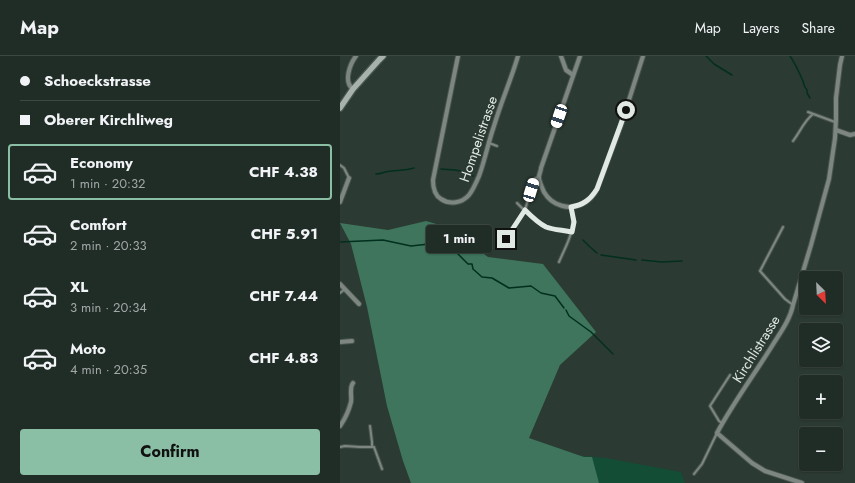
<!DOCTYPE html>
<html lang="en">
<head>
<meta charset="utf-8">
<style>
	body { margin:0; font-family:Jost,sans-serif; background:#2d3832; color:#f1f3f6; height:100vh; display:flex; flex-direction:column; font-size:15px; white-space:nowrap }
	* { box-sizing:border-box; margin:0 }
	p { font-size:13px; color:#a2a7a7 }
	.icon { flex:none; width:22px; height:22px; fill:none; stroke:currentColor; stroke-width:2; stroke-linecap:round; stroke-linejoin:round }
	.map { position:relative; flex:1; overflow:hidden }
	.details { display:flex; flex-direction:column; background:#202c26; width:340px }
	.details>* { flex:none }
	.top-card { display:grid; align-content:center; height:88px; padding:0 20px; background:#202c26 }
	.needle { width:26px; rotate:156deg }
	.controls { position:absolute; left:459px; top:215px; display:grid; gap:8px }
	.controls a { display:grid; place-items:center; width:44px; height:44px; border-radius:4px; background:#202c26; box-shadow:0 1px 3px #0004,0 0 0 1px #3d4843; font-size:20px }
	.end { position:absolute; width:18px; height:18px; margin:-9px; border:5px solid #e0e9e4; background:#111; box-shadow:0 0 0 2px #111 }
	.from { border-radius:50% }
	.bubble { position:absolute; height:28px; border-radius:4px; background:#202c26; box-shadow:0 1px 3px #0004,0 0 0 1px #3d4843; font-size:13px; font-weight:700; line-height:28px; text-align:center }
	.car { position:absolute; width:12px; height:24px; margin:-12px -6px; border-radius:5px; box-shadow:0 0 3px 1px #0007; background:linear-gradient(#fff 24%,#345 0 40%,#fff 0 76%,#345 0 86%,#fff 0) }
	.top-card b { display:flex; align-items:center; gap:14px; height:38px; font-size:15px }
	.top-card b+b { border-top:1px solid #3d4843 }
	.top-card i { width:10px; height:10px; background:#f1f3f6 }
	ul { padding:0; list-style:none }
	li { display:flex; align-items:center; gap:12px; height:56px; margin:0 8px 6px; padding:0 12px; border:2px solid transparent; border-radius:4px }
	li div { flex:1 }
	li b { display:block; font-size:15px }
	li em { font-style:normal; font-weight:700 }
	li.on { border-color:#8abfa5 }
	li>.icon { width:36px; height:36px; stroke-width:1.5 }
	.button { display:flex; gap:8px; margin-top:auto; padding:8px 20px }
	.button a { flex:1; height:46px; border-radius:4px; background:#8abfa5; color:#111; font-size:16px; font-weight:700; line-height:46px; text-align:center }
	header { display:flex; align-items:center; gap:24px; box-sizing:border-box; height:56px; padding:0 20px; background:#202c26; border-bottom:1px solid #3d4843 }
	header strong { font-size:19px }
	nav { display:flex; gap:22px; margin-inline-start:auto; font-size:14px }
	main { display:flex; flex:1; min-height:0 }
	.map>svg:first-child { display:block }
	.green { fill:#134d35 }
	.forest { fill:#3e755c }
	.lines { fill:none; stroke-linecap:round; stroke-linejoin:round }
	.stream { stroke:#022f1e; stroke-width:1.5 }
	.lane-casing { stroke:#48564e; stroke-width:4 }
	.street-casing { stroke:#48564e; stroke-width:6 }
	.secondary-casing { stroke:#48564e; stroke-width:8 }
	.lane { stroke:#7e8681; stroke-width:2 }
	.street { stroke:#7e8681; stroke-width:4 }
	.secondary { stroke:#a6b2ab; stroke-width:5.5 }
	.route { stroke:#e0e9e4; stroke-width:5 }
	.labels { text-anchor:middle; dominant-baseline:central; stroke-width:3; stroke-linejoin:round; paint-order:stroke }
	.street-label { font-size:14px; fill:#e0e9e4; stroke:#2b3a32 }
</style>
</head>
<body>
<header>
<strong>Map</strong>
<nav><a>Map</a><a>Layers</a><a>Share</a></nav>
</header>
<main>
<section class="details">
<div class="top-card">
<b><i class="from"></i>Schoeckstrasse</b>
<b><i></i>Oberer Kirchliweg</b>
</div>
<ul>
<li class="on"><svg class="icon" aria-label="car" viewBox="0 0 24 24"><path d="M5 17H2v-5l4-1 3-4h7l3 4 3 1v5h-3M9 17h6M6 11h13"/><circle cx="7" cy="17" r="2"/><circle cx="17" cy="17" r="2"/></svg><div><b>Economy</b><p>1 min · 20:32</p></div><em>CHF 4.38</em></li>
<li><svg class="icon" aria-label="car" viewBox="0 0 24 24"><path d="M5 17H2v-5l4-1 3-4h7l3 4 3 1v5h-3M9 17h6M6 11h13"/><circle cx="7" cy="17" r="2"/><circle cx="17" cy="17" r="2"/></svg><div><b>Comfort</b><p>2 min · 20:33</p></div><em>CHF 5.91</em></li>
<li><svg class="icon" aria-label="car" viewBox="0 0 24 24"><path d="M5 17H2v-5l4-1 3-4h7l3 4 3 1v5h-3M9 17h6M6 11h13"/><circle cx="7" cy="17" r="2"/><circle cx="17" cy="17" r="2"/></svg><div><b>XL</b><p>3 min · 20:34</p></div><em>CHF 7.44</em></li>
<li><svg class="icon" aria-label="car" viewBox="0 0 24 24"><path d="M5 17H2v-5l4-1 3-4h7l3 4 3 1v5h-3M9 17h6M6 11h13"/><circle cx="7" cy="17" r="2"/><circle cx="17" cy="17" r="2"/></svg><div><b>Moto</b><p>4 min · 20:35</p></div><em>CHF 4.83</em></li>
</ul>
<div class="button"><a>Confirm</a></div>
</section>
<div class="map">
<svg width="515" height="427" viewBox="0 0 515 427">
	<rect width="100%" height="100%" fill="#2b3a32"/>
	<polygon class="green" points="244,400 266,402 341,416 345,427 235,427 236,403"/>
	<polygon class="forest" points="86,165 110,172 148,201 203,208 256,276 220,309 189,382 244,401 252,401 259,427 71,427 63,405 47,350 27,251 11,188 0,167 48,174"/>
	<g class="lines">
		<g class="stream">
			<polyline points="366,0 374,8 392,19"/>
			<path d="M 450,0 C 455,7 459,16 463,25 C 464,29 464,31 467,34 L 467,37 L 470,42"/>
			<path d="M 101,113 C 115,114 120,113 133,120"/>
			<path d="M 36,118 C 40,118 42,117 45,116 C 55,114 65,115 74,112"/>
			<polyline points="243,184 250,191 257,197"/>
			<polyline points="0,186 43,184 71,190 89,188 104,192 109,196 115,195 128,208 132,208 133,213 142,221 152,222 169,232 191,230 201,237 215,240 224,252"/>
			<polyline points="261,199 296,204"/>
			<polyline points="302,204 322,206 342,205"/>
			<polyline points="226,254 229,260 251,276 273,298"/>
		</g>
		<defs>
			<g id="lane">
				<polyline points="468,56 495,66"/>
				<path d="M 453,85 C 460,76 464,65 473,58"/>
				<polyline points="149,87 157,90"/>
				<polyline points="0,109 4,112 9,122"/>
				<path d="M 177,147 C 186,156 197,168 210,172 C 217,174 225,174 232,176"/>
				<polyline points="443,171 420,215 445,243 453,249"/>
				<polyline points="166,183 185,154 194,123 198,121"/>
				<path d="M 219,206 C 227,187 237,173 231,151"/>
				<polyline points="0,237 5,233"/>
				<polyline points="382,367 379,365 370,350 390,319"/>
				<polyline points="30,370 32,386 32,390"/>
				<polyline points="0,391 5,390 20,391 34,391 42,413"/>
				<polyline points="354,418 362,408 377,377"/>
			</g>
			<g id="street">
				<path d="M 118,0 L 93,124 C 93,131 94,139 101,143 C 110,149 122,147 129,139 C 133,134 136,127 139,120 C 145,104 148,87 154,70 C 161,46 171,24 178,0"/>
				<polyline points="221,0 226,14 233,19"/>
				<path d="M 240,0 L 201,112 C 201,115 199,118 199,121 C 199,126 202,131 204,136 C 212,150 230,155 244,147 C 250,144 254,139 257,133 L 281,69 L 303,0"/>
				<path d="M 13,33 C 3,26 10,8 16,0"/>
				<polyline points="496,74 510,79 515,78"/>
				<polyline points="0,146 9,122"/>
				<polyline points="0,228 19,248"/>
				<polyline points="0,286 12,285"/>
				<path d="M 0,370 C 5,363 9,354 11,346 C 12,339 9,332 13,327"/>
				<path d="M 462,427 L 425,415 L 412,407 L 377,377 C 393,347 414,319 432,290 C 440,277 450,264 453,249 L 471,189 L 489,123 L 495,82 L 496,64 L 496,42 L 500,9 L 502,0"/>
			</g>
			<polyline id="secondary" points="0,52 13,33 39,4 43,0"/>
		</defs>
		<use href="#lane" class="lane-casing"/>
		<use href="#street" class="street-casing"/>
		<use href="#secondary" class="secondary-casing"/>
		<use href="#lane" class="lane"/>
		<use href="#street" class="street"/>
		<use href="#secondary" class="secondary"/>
	</g>
	<g class="lines">
		<path class="route" d="M 166,183 L 185,154 C 191,160 198,167 206,171 C 214,174 223,174 232,176 L 234,166 L 231,151 C 243,149 250,144 257,133 L 286,54"/>
	</g>
	<g class="labels">
		<g class="street-label">
			<text transform="translate(138 83) rotate(-71)">Hompelistrasse</text>
			<text transform="translate(416 293) rotate(-58)">Kirchlistrasse</text>
		</g>
	</g>
</svg>
<div class="controls">
<a><svg class="needle" viewBox="-14 -14 28 28"><path d="M0-13l5 13h-10z" fill="#e53935"/><path d="M0 13l5-13h-10z" fill="#a2a7a7"/></svg></a>
<a><svg class="icon" aria-label="layers" viewBox="0 0 24 24"><path d="M12 4l9 5-9 5-9-5zM3 14l9 5 9-5"/></svg></a>
<a>+</a>
<a>−</a>
</div>
<i class="end from" style="left:286px;top:54px"></i>
<i class="end" style="left:166px;top:183px"></i>
<div class="bubble" style="left:86px;top:169px;width:66px">1 min</div>
<i class="car" style="left:219px;top:60px;rotate:199deg"></i>
<i class="car" style="left:191px;top:134px;rotate:17deg"></i>
</div>
</main>
</body>
</html>
